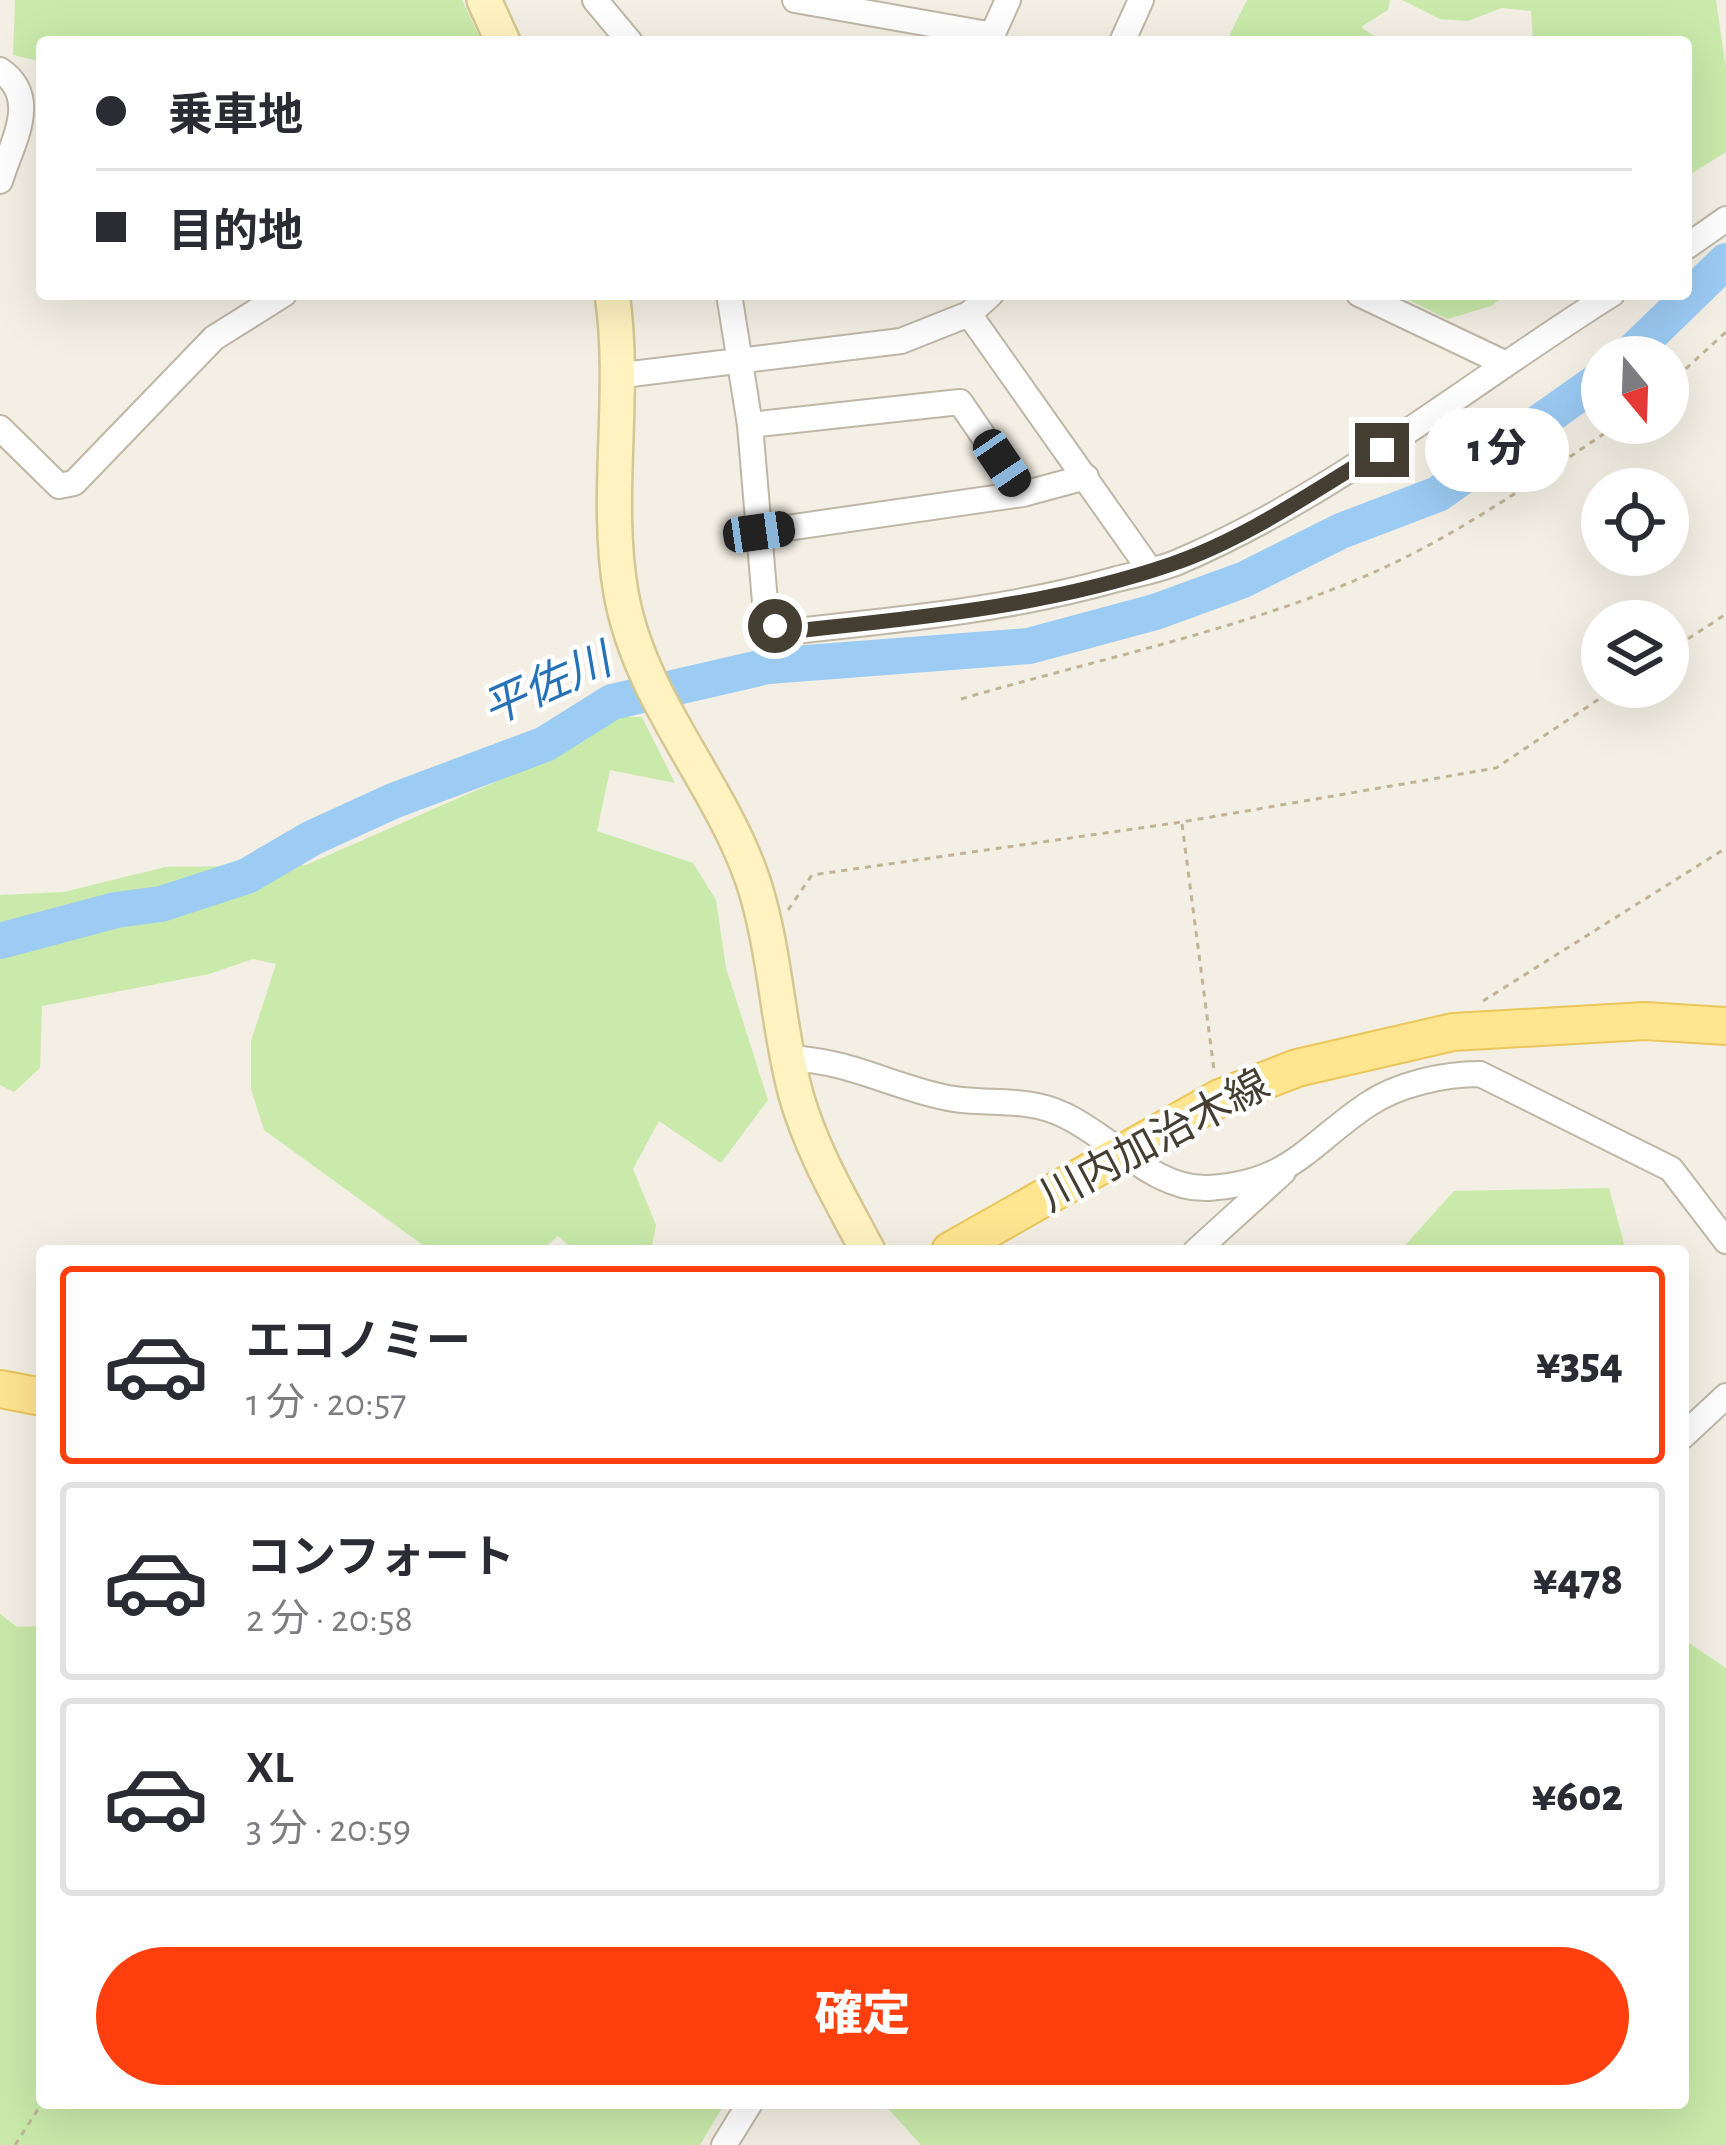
<!DOCTYPE html>
<html lang="ja">
<head>
<meta charset="utf-8">
<style>
	body { margin:0; font-family:"Alegreya Sans","Noto Sans JP",sans-serif; background:#f2f2f3; color:#2b2b33; height:100vh; display:flex; flex-direction:column; font-size:45px; white-space:nowrap }
	* { box-sizing:border-box; margin:0 }
	p { font-size:39px; color:#7c7c81 }
	.icon { flex:none; width:66px; height:66px; fill:none; stroke:currentColor; stroke-width:2; stroke-linecap:round; stroke-linejoin:round }
	.map { position:relative; flex:1; overflow:hidden }
	.side { position:absolute; left:36px; top:1245px; width:1653px; height:864px; display:flex; flex-direction:column; background:#fff; border-radius:12px; box-shadow:0 12px 48px #0002 }
	.side>* { flex:none }
	.banner { position:absolute; left:36px; top:36px; width:1656px; height:264px; border-radius:12px; box-shadow:0 12px 48px #0002; display:grid; align-content:center; height:264px; padding:0 60px; background:#fff }
	.needle { width:78px; rotate:161deg }
	.tools { position:absolute; left:1581px; top:336px; display:grid; gap:24px }
	.tools a { display:grid; place-items:center; width:108px; height:108px; border-radius:50%; background:#fff; box-shadow:0 12px 48px #0002; font-size:60px }
	.end { position:absolute; width:54px; height:54px; margin:-27px; border:15px solid #453f33; background:#fff; box-shadow:0 0 0 6px #fff }
	.from { border-radius:50% }
	.bubble { position:absolute; height:84px; border-radius:42px; background:#fff; box-shadow:0 12px 48px #0002; font-size:39px; font-weight:800; line-height:84px; text-align:center }
	.car { position:absolute; width:36px; height:72px; margin:-36px -18px; border-radius:15px; box-shadow:0 0 9px 3px #0007; background:linear-gradient(#222 24%,#8ab4d8 0 40%,#222 0 76%,#8ab4d8 0 86%,#222 0) }
	.banner b { display:flex; align-items:center; gap:42px; height:114px; font-size:45px }
	.banner b+b { border-top:3px solid #e1e1e2 }
	.banner i { width:30px; height:30px; background:#2b2b33 }
	ul { padding:21px 0 0; list-style:none }
	li { display:flex; align-items:center; gap:36px; height:198px; margin:0 24px 18px; padding:0 36px; border:6px solid #e1e1e2; border-radius:12px }
	li div { flex:1 }
	li b { display:block; font-size:45px }
	li em { font-style:normal; font-weight:800 }
	li.active { border-color:#ff400e }
	li>.icon { width:108px; height:108px; stroke-width:1.5 }
	.button { display:flex; gap:24px; margin-top:auto; padding:24px 60px }
	.button a { flex:1; height:138px; border-radius:72px; background:#ff400e; color:#fff; font-size:48px; font-weight:800; line-height:138px; text-align:center }
	.map>svg:first-child { display:block }
	.green { fill:#c9eaaa }
	.lines { fill:none; stroke-linecap:round; stroke-linejoin:round }
	.river { stroke:#9ccbf4; stroke-width:36 }
	.street-casing { stroke:#bfb7a6; stroke-width:28 }
	.secondary-casing { stroke:#d5c791; stroke-width:38 }
	.primary-casing { stroke:#eac65b; stroke-width:40 }
	.path { stroke:#c1b496; stroke-width:3; stroke-dasharray:6 6; stroke-linecap:butt }
	.street { stroke:#fff; stroke-width:24 }
	.secondary { stroke:#fff3c1; stroke-width:33 }
	.primary { stroke:#ffe590; stroke-width:36 }
	.route { stroke:#453f33; stroke-width:15 }
	.labels { text-anchor:middle; dominant-baseline:central; stroke-width:9; stroke-linejoin:round; paint-order:stroke }
	.street-label { font-size:42px; fill:#453f33; stroke:#fff }
	.water-label { font-size:45px; font-style:italic; fill:#2772b6; stroke:#fff }
</style>
</head>
<body>
<div class="map">
<svg width="1726" height="2145" viewBox="0 0 1726 2145">
	<rect width="100%" height="100%" fill="#f3efe4"/>
	<g class="green">
		<polygon points="15,0 462,0 482,42 42,42 42,62 13,55"/>
		<polygon points="1247,0 1390,0 1388,10 1361,27 1383,42 1226,42"/>
		<polygon points="1402,0 1716,0 1726,69 1726,152 1686,177 1686,42 1533,42 1531,11 1502,8 1468,21 1440,19"/>
		<polygon points="1396,294 1506,294 1491,306 1448,319"/>
		<polygon points="615,717 642,717 675,783 610,770 597,831 693,863 716,900 726,968 768,1100 721,1163 659,1121 633,1169 656,1225 651,1251 575,1251 558,1236 541,1251 431,1251 264,1130 251,1089 251,1041 276,964 253,959 209,974 42,1006 40,1068 14,1092 0,1085 0,895 64,892 165,867 306,865 568,750"/>
		<polygon points="1609,1188 1626,1251 1400,1251 1454,1191"/>
		<polygon points="0,1614 17,1627 42,1626 42,2103 725,2103 700,2145 0,2145"/>
		<polygon points="1683,1639 1726,1668 1726,2145 921,2145 883,2103 1683,2103"/>
	</g>
	<g class="lines">
		<g class="river">
			<polyline points="1627,357 1726,261"/>
			<polyline points="0,941 116,910 161,904 247,876 312,838 393,801 545,744 612,702 768,666 1029,646 1155,612 1243,580 1341,531 1438,494 1602,378"/>
		</g>
		<defs>
			<g id="street">
				<polyline points="595,0 630,42"/>
				<polyline points="795,0 993,35"/>
				<polyline points="989,42 1008,0"/>
				<polyline points="1122,42 1141,0"/>
				<path d="M 0,70 C 41,98 12,142 0,181"/>
				<polyline points="1686,247 1726,219"/>
				<path d="M 729,294 L 750,425 L 766,614 L 785,632 C 897,620 1008,610 1117,579 C 1137,574 1159,570 1178,562 C 1335,495 1468,384 1612,294"/>
				<polyline points="1359,294 1502,362"/>
				<polyline points="969,314 1150,570"/>
				<polyline points="615,376 901,341 969,314 991,294"/>
				<polyline points="750,425 960,402 1023,494"/>
				<polyline points="0,428 59,486 74,483 214,338 284,294"/>
				<polyline points="759,532 1023,494 1086,477"/>
				<path d="M 789,1058 C 848,1061 884,1083 939,1096 C 981,1107 1024,1095 1064,1115 C 1110,1136 1155,1191 1209,1188 C 1290,1183 1308,1145 1367,1105 C 1398,1084 1444,1074 1480,1074 L 1671,1169 L 1726,1241"/>
				<polyline points="1196,1251 1283,1172"/>
				<polyline points="1683,1436 1726,1396"/>
				<polyline points="724,2145 750,2103"/>
			</g>
			<g id="secondary">
				<polyline points="484,0 503,42"/>
				<path d="M 612,294 C 627,392 604,496 621,593 C 640,701 719,781 753,881 C 776,951 777,1025 796,1095 C 812,1151 841,1200 868,1251"/>
			</g>
			<g id="primary">
				<polyline points="950,1251 1220,1098 1297,1068 1453,1032 1645,1021 1726,1026"/>
				<polyline points="0,1389 42,1397"/>
			</g>
		</defs>
		<use href="#street" class="street-casing"/>
		<use href="#secondary" class="secondary-casing"/>
		<use href="#primary" class="primary-casing"/>
		<g class="path">
			<polyline points="1668,385 1726,332"/>
			<polyline points="1668,652 1726,614"/>
			<path d="M 961,699 C 1098,659 1250,628 1379,570 C 1465,531 1542,475 1620,423"/>
			<polyline points="1182,824 1214,1070"/>
			<polyline points="788,910 812,875 1182,822 1496,768 1617,687"/>
			<polyline points="1483,1001 1726,848"/>
			<polyline points="15,2145 42,2103"/>
		</g>
		<use href="#street" class="street"/>
		<use href="#secondary" class="secondary"/>
		<use href="#primary" class="primary"/>
	</g>
	<g class="lines">
		<path class="route" d="M 775,626 L 785,632 C 915,618 1047,607 1172,564 C 1246,539 1315,490 1382,450"/>
	</g>
	<g class="labels">
		<g class="street-label">
			<text transform="translate(1155 1141) rotate(-28)">川内加治木線</text>
		</g>
		<g class="water-label">
			<text transform="translate(547 686) rotate(-24)">平佐川</text>
		</g>
	</g>
</svg>
<div class="tools">
<a><svg class="needle" viewBox="-14 -14 28 28"><path d="M0-13l5 13h-10z" fill="#e53935"/><path d="M0 13l5-13h-10z" fill="#7c7c81"/></svg></a>
<a><svg class="icon" aria-label="locate" viewBox="0 0 24 24"><circle cx="12" cy="12" r="6"/><path d="M12 2v4M12 18v4M2 12h4M18 12h4"/></svg></a>
<a><svg class="icon" aria-label="layers" viewBox="0 0 24 24"><path d="M12 4l9 5-9 5-9-5zM3 14l9 5 9-5"/></svg></a>
</div>
<i class="end from" style="left:775px;top:626px"></i>
<i class="end" style="left:1382px;top:450px"></i>
<div class="bubble" style="left:1425px;top:408px;width:144px">1 分</div>
<i class="car" style="left:1002px;top:463px;rotate:146deg"></i>
<i class="car" style="left:759px;top:532px;rotate:82deg"></i>
<div class="banner">
<b><i class="from"></i>乗車地</b>
<b><i></i>目的地</b>
</div>
<section class="side">
<ul>
<li class="active"><svg class="icon" aria-label="car" viewBox="0 0 24 24"><path d="M5 17H2v-5l4-1 3-4h7l3 4 3 1v5h-3M9 17h6M6 11h13"/><circle cx="7" cy="17" r="2"/><circle cx="17" cy="17" r="2"/></svg><div><b>エコノミー</b><p>1 分 · 20:57</p></div><em>¥354</em></li>
<li><svg class="icon" aria-label="car" viewBox="0 0 24 24"><path d="M5 17H2v-5l4-1 3-4h7l3 4 3 1v5h-3M9 17h6M6 11h13"/><circle cx="7" cy="17" r="2"/><circle cx="17" cy="17" r="2"/></svg><div><b>コンフォート</b><p>2 分 · 20:58</p></div><em>¥478</em></li>
<li><svg class="icon" aria-label="car" viewBox="0 0 24 24"><path d="M5 17H2v-5l4-1 3-4h7l3 4 3 1v5h-3M9 17h6M6 11h13"/><circle cx="7" cy="17" r="2"/><circle cx="17" cy="17" r="2"/></svg><div><b>XL</b><p>3 分 · 20:59</p></div><em>¥602</em></li>
</ul>
<div class="button"><a>確定</a></div>
</section>
</div>
</body>
</html>
